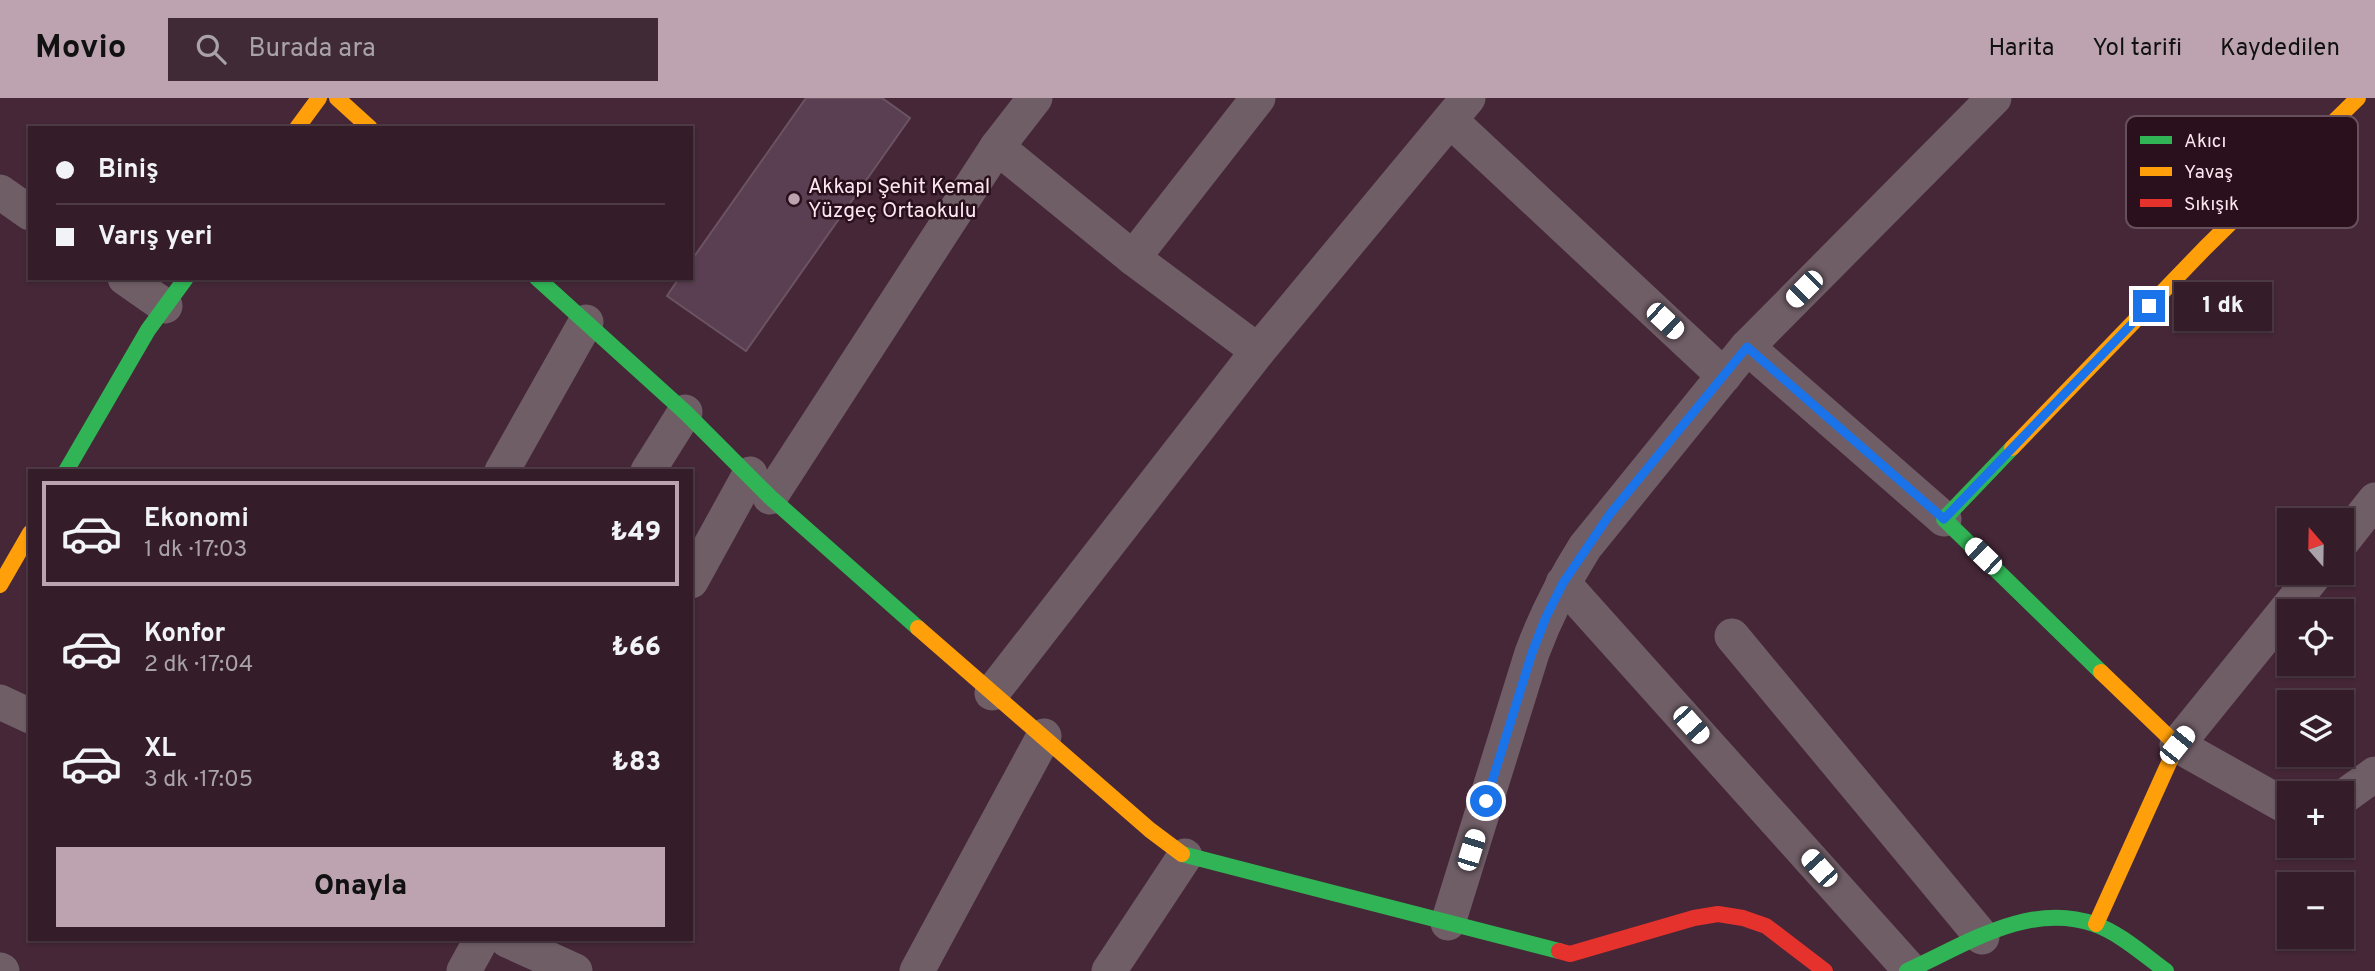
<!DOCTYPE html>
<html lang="tr">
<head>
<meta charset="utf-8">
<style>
	body { margin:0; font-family:Overpass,sans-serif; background:#3f2a35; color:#f1f3f6; height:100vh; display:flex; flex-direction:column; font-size:26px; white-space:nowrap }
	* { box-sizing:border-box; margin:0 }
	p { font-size:23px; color:#a9a2a8 }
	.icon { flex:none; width:38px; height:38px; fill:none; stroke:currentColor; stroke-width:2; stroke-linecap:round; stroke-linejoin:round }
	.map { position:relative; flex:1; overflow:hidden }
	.side { position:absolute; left:28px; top:371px; width:665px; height:472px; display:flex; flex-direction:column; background:#341d29; border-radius:0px; box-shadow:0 2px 5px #0004,0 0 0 2px #4e3b46 }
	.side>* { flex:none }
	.banner { position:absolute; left:28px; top:28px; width:665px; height:154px; border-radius:0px; box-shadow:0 2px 5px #0004,0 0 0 2px #4e3b46; display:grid; align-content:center; height:154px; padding:0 28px; background:#341d29 }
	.needle { width:46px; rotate:340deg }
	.controls { position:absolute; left:2277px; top:410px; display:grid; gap:14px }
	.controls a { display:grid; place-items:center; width:77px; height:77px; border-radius:0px; background:#341d29; box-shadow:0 2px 5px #0004,0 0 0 2px #4e3b46; font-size:35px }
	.end { position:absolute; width:32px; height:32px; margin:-16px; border:9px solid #1a73e8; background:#fff; box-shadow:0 0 0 4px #fff }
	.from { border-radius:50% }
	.bubble { position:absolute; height:49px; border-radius:0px; background:#341d29; box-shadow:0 2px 5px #0004,0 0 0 2px #4e3b46; font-size:23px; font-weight:800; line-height:49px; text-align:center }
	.car { position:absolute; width:21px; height:42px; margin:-21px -10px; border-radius:9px; box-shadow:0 0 5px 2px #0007; background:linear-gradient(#fff 24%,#345 0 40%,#fff 0 76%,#345 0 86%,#fff 0) }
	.banner b { display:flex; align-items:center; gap:24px; height:66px; font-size:26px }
	.banner b+b { border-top:2px solid #4e3b46 }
	.banner i { width:18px; height:18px; background:#f1f3f6 }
	ul { padding:12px 0 0; list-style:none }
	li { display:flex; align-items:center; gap:21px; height:105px; margin:0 14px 10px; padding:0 14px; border:4px solid transparent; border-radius:0px }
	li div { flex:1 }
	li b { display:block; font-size:26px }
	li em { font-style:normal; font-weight:800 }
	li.selected { border-color:#bca3af }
	li>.icon { width:63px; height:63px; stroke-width:1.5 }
	.button { display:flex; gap:14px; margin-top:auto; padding:14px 28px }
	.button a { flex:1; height:80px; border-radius:0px; background:#bca3af; color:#111; font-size:28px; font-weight:800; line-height:80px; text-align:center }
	header { display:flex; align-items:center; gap:42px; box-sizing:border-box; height:98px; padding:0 35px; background:#bca3af; color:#111 }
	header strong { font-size:33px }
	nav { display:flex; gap:38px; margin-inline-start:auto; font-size:24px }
	.search { width:490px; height:63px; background:#3f2a35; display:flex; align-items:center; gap:18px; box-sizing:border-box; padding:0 24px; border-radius:0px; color:#a9a2a8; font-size:26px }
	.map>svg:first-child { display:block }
	.building { fill:#5a3e51; stroke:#6b5462; stroke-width:2 }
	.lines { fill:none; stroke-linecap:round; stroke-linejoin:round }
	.street { stroke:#705e67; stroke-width:35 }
	.fast { stroke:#30b455; stroke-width:16 }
	.slow { stroke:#ff9f0a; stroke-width:16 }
	.jam { stroke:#e5322d; stroke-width:16 }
	.route { stroke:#1a73e8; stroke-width:9 }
	.poi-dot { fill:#bca3af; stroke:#29101c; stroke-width:2.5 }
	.labels { text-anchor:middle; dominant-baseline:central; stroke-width:5; stroke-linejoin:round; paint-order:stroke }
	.poi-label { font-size:21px; fill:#fce6ef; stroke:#29101c; text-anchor:start }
	.key { fill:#29101c; stroke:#68505b; stroke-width:2 }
	.key-label { font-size:19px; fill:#fce6ef }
</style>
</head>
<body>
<header>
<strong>Movio</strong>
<div class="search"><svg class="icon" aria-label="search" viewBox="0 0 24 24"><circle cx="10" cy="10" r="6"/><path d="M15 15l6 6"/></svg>Burada ara</div>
<nav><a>Harita</a><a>Yol tarifi</a><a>Kaydedilen</a></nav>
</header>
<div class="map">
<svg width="2375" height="873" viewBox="0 0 2375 873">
	<rect width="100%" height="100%" fill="#452737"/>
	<polygon class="building" points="806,0 882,0 910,20 746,253 667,198 679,180 691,180 691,163"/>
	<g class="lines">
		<g class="street">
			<polyline points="1450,22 1724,278"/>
			<polyline points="997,49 1133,160 1258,253"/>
			<polyline points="0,94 30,115"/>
			<polyline points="1133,160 1258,0"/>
			<polyline points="125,180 165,208"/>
			<polyline points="1747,249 1944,421"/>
			<polyline points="502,373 586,224"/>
			<polyline points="648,373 685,314"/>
			<polyline points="770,399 997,49 1035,0"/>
			<polyline points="2342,444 2375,402"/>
			<polyline points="691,483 750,376"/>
			<polyline points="1563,485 1910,872"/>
			<polyline points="1732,538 1982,839"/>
			<polyline points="992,595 1258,253 1468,0"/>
			<polyline points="0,604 30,618"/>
			<polyline points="2342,700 2375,676"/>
			<polyline points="2289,710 2177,647 2317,474"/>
			<path d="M 1448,825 L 1532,555 C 1546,517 1563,484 1585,449 L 1747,249 L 1994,0"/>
			<polyline points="507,842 575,873"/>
			<polyline points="0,872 2,873"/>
			<polyline points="464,873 481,842"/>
			<polyline points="917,873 1044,638"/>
			<polyline points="1109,873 1185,758"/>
		</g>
		<g class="fast">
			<polyline points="537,180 685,314 770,399 918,530"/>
			<polyline points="2012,350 1944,421 2101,574"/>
			<polyline points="66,373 148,232 186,180"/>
			<polyline points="1182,756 1559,853"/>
			<path d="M 1907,873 C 1965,847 2029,803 2094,826 C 2120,835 2144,857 2166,873"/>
		</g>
		<g class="slow">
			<polyline points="337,0 370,30"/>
			<polyline points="297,30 319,0"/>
			<polyline points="2012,350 2205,150 2358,0"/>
			<polyline points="0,487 30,435"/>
			<polyline points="918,530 1150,732 1182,756"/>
			<polyline points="2096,826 2177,647 2101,574"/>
		</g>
		<polyline class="jam" points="1559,853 1570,856 1694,820 1718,816 1743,820 1766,828 1825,873"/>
	</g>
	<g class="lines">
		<polyline class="route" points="1486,703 1532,555 1546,519 1563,485 1610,416 1747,249 1944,421 2149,208"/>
	</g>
	<circle class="poi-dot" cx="794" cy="101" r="7"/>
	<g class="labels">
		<g class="poi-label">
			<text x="808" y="89">Akkapı Şehit Kemal<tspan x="808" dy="24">Yüzgeç Ortaokulu</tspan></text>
		</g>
	</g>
	<rect x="2126" y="18" width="232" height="112" rx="10" class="key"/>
	<rect x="2140" y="38" width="32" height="8" fill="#30b455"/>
	<rect x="2140" y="69" width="32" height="9" fill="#ff9f0a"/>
	<rect x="2140" y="101" width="32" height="8" fill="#e5322d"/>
	<g class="key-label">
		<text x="2184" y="49">Akıcı</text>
		<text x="2184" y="80">Yavaş</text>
		<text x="2184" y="112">Sıkışık</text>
	</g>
</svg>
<div class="controls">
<a><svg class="needle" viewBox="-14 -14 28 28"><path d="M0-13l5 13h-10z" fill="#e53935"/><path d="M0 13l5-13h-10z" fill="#a9a2a8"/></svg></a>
<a><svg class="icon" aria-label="locate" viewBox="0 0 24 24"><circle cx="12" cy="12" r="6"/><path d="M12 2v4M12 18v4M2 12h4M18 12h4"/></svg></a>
<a><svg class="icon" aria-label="layers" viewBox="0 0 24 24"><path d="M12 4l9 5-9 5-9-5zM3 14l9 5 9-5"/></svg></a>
<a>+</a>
<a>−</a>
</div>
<i class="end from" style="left:1486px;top:703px"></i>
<i class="end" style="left:2149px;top:208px"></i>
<div class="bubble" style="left:2174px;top:184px;width:98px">1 dk</div>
<i class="car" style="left:1804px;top:191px;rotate:225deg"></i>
<i class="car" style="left:1665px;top:223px;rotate:133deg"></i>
<i class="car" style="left:1983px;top:458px;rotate:314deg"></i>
<i class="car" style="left:1691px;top:627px;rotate:138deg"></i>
<i class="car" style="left:2177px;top:647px;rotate:39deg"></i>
<i class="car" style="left:1471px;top:752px;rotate:17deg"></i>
<i class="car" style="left:1819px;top:770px;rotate:318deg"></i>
<div class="banner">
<b><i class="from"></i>Biniş</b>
<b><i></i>Varış yeri</b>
</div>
<section class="side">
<ul>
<li class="selected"><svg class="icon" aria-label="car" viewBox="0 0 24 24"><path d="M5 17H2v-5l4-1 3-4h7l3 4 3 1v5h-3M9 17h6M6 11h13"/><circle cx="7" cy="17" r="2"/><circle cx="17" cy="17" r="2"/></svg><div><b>Ekonomi</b><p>1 dk · 17:03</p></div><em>₺49</em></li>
<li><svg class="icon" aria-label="car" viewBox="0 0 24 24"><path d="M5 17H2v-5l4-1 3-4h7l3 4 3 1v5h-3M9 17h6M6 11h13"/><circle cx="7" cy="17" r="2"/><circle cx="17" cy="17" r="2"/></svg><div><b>Konfor</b><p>2 dk · 17:04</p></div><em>₺66</em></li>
<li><svg class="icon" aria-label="car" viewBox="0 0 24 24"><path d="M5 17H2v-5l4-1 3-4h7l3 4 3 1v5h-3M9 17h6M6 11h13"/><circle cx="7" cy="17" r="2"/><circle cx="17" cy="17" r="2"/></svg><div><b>XL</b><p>3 dk · 17:05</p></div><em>₺83</em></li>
</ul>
<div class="button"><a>Onayla</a></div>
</section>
</div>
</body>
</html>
